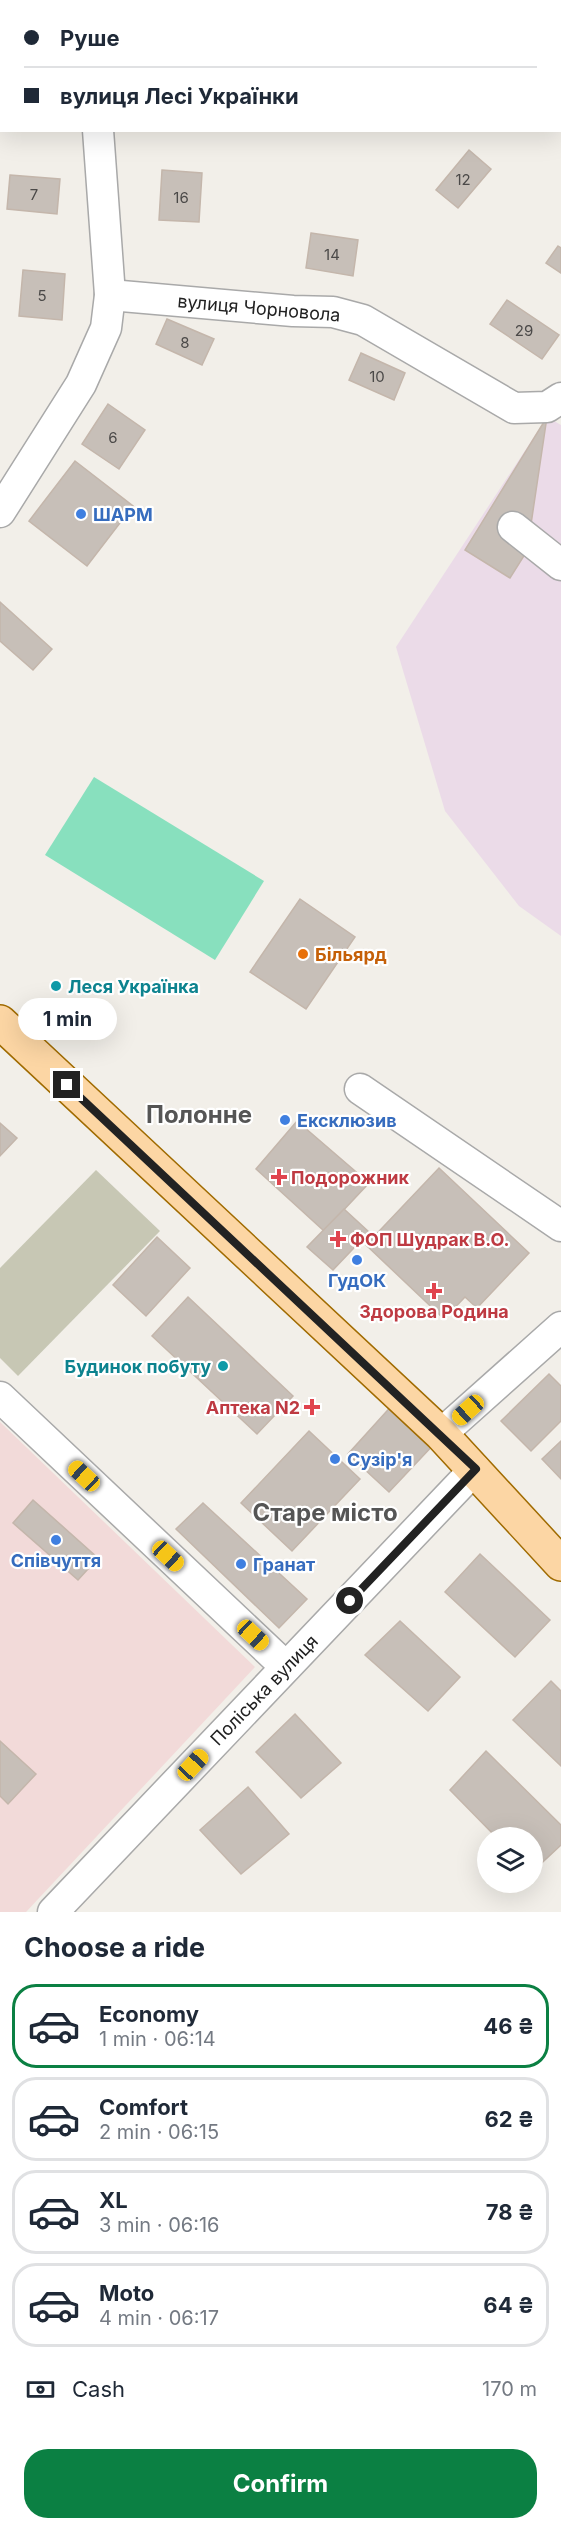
<!DOCTYPE html>
<html lang="en">
<head>
<meta charset="utf-8">
<style>
	body { margin:0; font-family:Inter,sans-serif; background:#f2f2f3; color:#1f2937; height:100vh; display:flex; flex-direction:column; font-size:22px; white-space:nowrap }
	* { box-sizing:border-box; margin:0 }
	p { font-size:20px; color:#747a83 }
	.icon { flex:none; width:33px; height:33px; fill:none; stroke:currentColor; stroke-width:2; stroke-linecap:round; stroke-linejoin:round }
	.map { position:relative; height:1912px; overflow:hidden }
	.drawer { display:flex; flex-direction:column; background:#fff; flex:1 }
	.drawer>* { flex:none }
	.banner { position:absolute; left:0px; top:0px; width:561px; height:132px; box-shadow:0 6px 24px #0002; display:grid; align-content:center; height:132px; padding:0 24px; background:#fff }
	.buttons { position:absolute; left:477px; top:1827px; display:grid; gap:12px }
	.buttons a { display:grid; place-items:center; width:66px; height:66px; border-radius:50%; background:#fff; box-shadow:0 6px 24px #0002; font-size:30px }
	.end { position:absolute; width:27px; height:27px; margin:-14px; border:8px solid #222; background:#fff; box-shadow:0 0 0 3px #fff }
	.from { border-radius:50% }
	.bubble { position:absolute; height:42px; border-radius:21px; background:#fff; box-shadow:0 6px 24px #0002; font-size:20px; font-weight:700; line-height:42px; text-align:center }
	.car { position:absolute; width:18px; height:36px; margin:-18px -9px; border-radius:8px; box-shadow:0 0 4px 2px #0007; background:linear-gradient(#f5c518 24%,#345 0 40%,#f5c518 0 76%,#345 0 86%,#f5c518 0) }
	.banner b { display:flex; align-items:center; gap:21px; height:57px; font-size:22px }
	.banner b+b { border-top:2px solid #e0e1e3 }
	.banner i { width:15px; height:15px; background:#1f2937 }
	ul { padding:0; list-style:none }
	li { display:flex; align-items:center; gap:18px; height:84px; margin:0 12px 9px; padding:0 12px; border:3px solid #e0e1e3; border-radius:24px }
	li div { flex:1 }
	li b { display:block; font-size:22px }
	li em { font-style:normal; font-weight:700 }
	li.active { border-color:#0b8043 }
	li>.icon { width:54px; height:54px; stroke-width:1.5 }
	h2 { padding:0 24px; font-size:27px; line-height:72px }
	.pay { display:flex; align-items:center; gap:15px; height:66px; padding:0 24px; font-size:22px }
	.pay p { margin-inline-start:auto }
	.primary-button { display:flex; gap:12px; margin-top:auto; padding:12px 24px }
	.primary-button a { flex:1; height:69px; border-radius:24px; background:#0b8043; color:#fff; font-size:24px; font-weight:700; line-height:69px; text-align:center }
	.map>svg:first-child { display:block }
	.commercial { fill:#f2dad9 }
	.industrial { fill:#ebdbe8 }
	.construction { fill:#c7c7b4 }
	.pitch { fill:#88e0be }
	.building { fill:#c7bfb8; stroke:#c4b6ab; stroke-width:1.5 }
	.lines { fill:none; stroke-linecap:round; stroke-linejoin:round }
	.minor-casing { stroke:#a9a9a9; stroke-width:33 }
	.major-casing { stroke:#a06b00; stroke-width:36 }
	.minor { stroke:#fff; stroke-width:30 }
	.major { stroke:#fcd6a4; stroke-width:33 }
	.route { stroke:#222; stroke-width:8 }
	.shop-dot { fill:#3f7fe0; stroke:#fff; stroke-width:2 }
	.food-dot { fill:#e8710a; stroke:#fff; stroke-width:2 }
	.culture-dot { fill:#0f9aa8; stroke:#fff; stroke-width:2 }
	.health-dot { fill:#e0444e; stroke:#fff; stroke-width:2 }
	.labels { text-anchor:middle; dominant-baseline:central; stroke-width:4.5; stroke-linejoin:round; paint-order:stroke }
	.number-label { font-size:15px; fill:#4b4948 }
	.street-label { font-size:18px; fill:#222; stroke:#fff }
	.shop-label { font-size:18px; font-weight:bold; fill:#366cbe; stroke:#fff; text-anchor:start }
	.food-label { font-size:18px; font-weight:bold; fill:#c56008; stroke:#fff; text-anchor:start }
	.culture-label { font-size:18px; font-weight:bold; fill:#0d838f; stroke:#fff; text-anchor:start }
	.health-label { font-size:18px; font-weight:bold; fill:#be3a42; stroke:#fff; text-anchor:start }
	.district-label { font-size:24px; font-weight:bold; fill:#555; stroke:#fff }
</style>
</head>
<body>
<div class="map">
<svg width="561" height="1912" viewBox="0 0 561 1912">
	<rect width="100%" height="100%" fill="#f2efe9"/>
	<polygon class="commercial" points="0,1422 255,1667 26,1912 0,1912"/>
	<polygon class="industrial" points="547,417 561,425 561,936 519,906 445,811 396,647"/>
	<polygon class="construction" points="96,1170 160,1231 18,1376 0,1358 0,1268"/>
	<polygon class="pitch" points="94,777 264,881 215,960 45,855"/>
	<g class="building">
		<polygon points="469,150 491,169 458,208 436,190"/>
		<polygon points="162,170 202,173 199,222 159,220"/>
		<polygon points="10,175 60,179 57,214 7,209"/>
		<polygon points="311,233 358,240 353,276 306,268"/>
		<polygon points="558,246 561,248 561,273 546,263"/>
		<polygon points="23,270 65,274 62,320 19,316"/>
		<polygon points="507,300 559,335 542,359 490,324"/>
		<polygon points="167,319 214,339 202,365 156,344"/>
		<polygon points="361,353 405,373 394,400 349,380"/>
		<polygon points="108,404 145,430 119,469 82,444"/>
		<polygon points="547,417 527,551 510,578 465,550"/>
		<polygon points="75,461 133,506 87,566 29,521"/>
		<polygon points="0,602 52,649 33,670 0,641"/>
		<polygon points="300,899 355,937 306,1009 250,972"/>
		<polygon points="297,1121 369,1183 324,1231 256,1169"/>
		<polygon points="0,1123 17,1138 0,1156"/>
		<polygon points="439,1168 529,1253 477,1308 465,1297 444,1319 366,1245"/>
		<polygon points="344,1209 369,1232 333,1270 307,1247"/>
		<polygon points="157,1237 190,1268 146,1316 113,1285"/>
		<polygon points="188,1297 293,1396 257,1434 152,1336"/>
		<polygon points="549,1374 561,1386 561,1421 531,1451 501,1421"/>
		<polygon points="395,1402 436,1442 389,1492 348,1454"/>
		<polygon points="309,1431 360,1479 292,1551 241,1503"/>
		<polygon points="561,1441 561,1479 542,1459"/>
		<polygon points="33,1500 98,1558 78,1580 13,1523"/>
		<polygon points="203,1503 307,1599 279,1628 176,1529"/>
		<polygon points="480,1554 550,1620 515,1657 445,1592"/>
		<polygon points="400,1621 460,1677 428,1711 365,1655"/>
		<polygon points="551,1681 561,1691 561,1766 513,1720"/>
		<polygon points="295,1714 341,1763 301,1798 256,1752"/>
		<polygon points="0,1741 36,1774 8,1804 0,1796"/>
		<polygon points="486,1751 561,1825 561,1845 532,1872 532,1838 497,1838 450,1790"/>
		<polygon points="248,1787 289,1834 241,1874 200,1830"/>
	</g>
	<g class="lines">
		<defs>
			<g id="minor">
				<polyline points="84,0 84,2"/>
				<polyline points="110,295 293,311 333,312 363,320 514,408 547,407 561,398"/>
				<polyline points="0,512 81,384 106,328 110,295 98,130"/>
				<polyline points="513,527 561,565"/>
				<polyline points="360,1089 561,1226"/>
				<polyline points="0,1397 286,1667"/>
				<polyline points="441,1434 561,1327"/>
				<polyline points="53,1912 475,1469"/>
			</g>
			<polyline id="major" points="0,1022 441,1434 561,1564"/>
		</defs>
		<use href="#minor" class="minor-casing"/>
		<use href="#major" class="major-casing"/>
		<use href="#minor" class="minor"/>
		<use href="#major" class="major"/>
	</g>
	<g class="lines">
		<polyline class="route" points="67,1085 476,1469 350,1601"/>
	</g>
	<g class="shop-dot">
		<circle cx="81" cy="514" r="6"/>
		<circle cx="285" cy="1120" r="6"/>
		<circle cx="357" cy="1260" r="6"/>
		<circle cx="335" cy="1459" r="6"/>
		<circle cx="56" cy="1540" r="6"/>
		<circle cx="241" cy="1564" r="6"/>
	</g>
	<circle class="food-dot" cx="303" cy="954" r="6"/>
	<g class="culture-dot">
		<circle cx="56" cy="986" r="6"/>
		<circle cx="223" cy="1366" r="6"/>
	</g>
	<g class="health-dot">
		<path d="M276 1168h6v6h6v6h-6v6h-6v-6h-6v-6h6z"/>
		<path d="M335 1230h6v6h6v6h-6v6h-6v-6h-6v-6h6z"/>
		<path d="M431 1282h6v6h6v6h-6v6h-6v-6h-6v-6h6z"/>
		<path d="M309 1398h6v6h6v6h-6v6h-6v-6h-6v-6h6z"/>
	</g>
	<g class="labels">
		<g class="number-label">
			<text x="463" y="179">12</text>
			<text x="34" y="194">7</text>
			<text x="181" y="197">16</text>
			<text x="332" y="254">14</text>
			<text x="42" y="295">5</text>
			<text x="524" y="330">29</text>
			<text x="185" y="342">8</text>
			<text x="377" y="376">10</text>
			<text x="113" y="437">6</text>
		</g>
		<g class="street-label">
			<text transform="translate(259 308) rotate(5)">вулиця Чорновола</text>
			<text transform="translate(264 1690) rotate(-46)">Поліська вулиця</text>
		</g>
		<g class="shop-label">
			<text x="93" y="514">ШАРМ</text>
			<text x="297" y="1120">Ексклюзив</text>
			<text x="357" y="1280" text-anchor="middle">ГудОК</text>
			<text x="347" y="1459">Сузір'я</text>
			<text x="56" y="1560" text-anchor="middle">Співчуття</text>
			<text x="253" y="1564">Гранат</text>
		</g>
		<g class="food-label">
			<text x="315" y="954">Більярд</text>
		</g>
		<g class="culture-label">
			<text x="68" y="986">Леся Українка</text>
			<text x="211" y="1366" text-anchor="end">Будинок побуту</text>
		</g>
		<g class="health-label">
			<text x="291" y="1177">Подорожник</text>
			<text x="350" y="1239">ФОП Шудрак В.О.</text>
			<text x="434" y="1311" text-anchor="middle">Здорова Родина</text>
			<text x="300" y="1407" text-anchor="end">Аптека N2</text>
		</g>
		<g class="district-label">
			<text x="199" y="1114">Полонне</text>
			<text x="325" y="1512">Старе місто</text>
		</g>
	</g>
</svg>
<div class="buttons">
<a><svg class="icon" aria-label="layers" viewBox="0 0 24 24"><path d="M12 4l9 5-9 5-9-5zM3 14l9 5 9-5"/></svg></a>
</div>
<i class="end from" style="left:350px;top:1601px"></i>
<i class="end" style="left:67px;top:1085px"></i>
<div class="bubble" style="left:18px;top:998px;width:99px">1 min</div>
<i class="car" style="left:468px;top:1410px;rotate:228deg"></i>
<i class="car" style="left:84px;top:1476px;rotate:313deg"></i>
<i class="car" style="left:168px;top:1556px;rotate:133deg"></i>
<i class="car" style="left:253px;top:1635px;rotate:133deg"></i>
<i class="car" style="left:193px;top:1765px;rotate:43deg"></i>
<div class="banner">
<b><i class="from"></i>Руше</b>
<b><i></i>вулиця Лесі Українки</b>
</div>
</div>
<section class="drawer">
<h2>Choose a ride</h2>
<ul>
<li class="active"><svg class="icon" aria-label="car" viewBox="0 0 24 24"><path d="M5 17H2v-5l4-1 3-4h7l3 4 3 1v5h-3M9 17h6M6 11h13"/><circle cx="7" cy="17" r="2"/><circle cx="17" cy="17" r="2"/></svg><div><b>Economy</b><p>1 min · 06:14</p></div><em>46 ₴</em></li>
<li><svg class="icon" aria-label="car" viewBox="0 0 24 24"><path d="M5 17H2v-5l4-1 3-4h7l3 4 3 1v5h-3M9 17h6M6 11h13"/><circle cx="7" cy="17" r="2"/><circle cx="17" cy="17" r="2"/></svg><div><b>Comfort</b><p>2 min · 06:15</p></div><em>62 ₴</em></li>
<li><svg class="icon" aria-label="car" viewBox="0 0 24 24"><path d="M5 17H2v-5l4-1 3-4h7l3 4 3 1v5h-3M9 17h6M6 11h13"/><circle cx="7" cy="17" r="2"/><circle cx="17" cy="17" r="2"/></svg><div><b>XL</b><p>3 min · 06:16</p></div><em>78 ₴</em></li>
<li><svg class="icon" aria-label="car" viewBox="0 0 24 24"><path d="M5 17H2v-5l4-1 3-4h7l3 4 3 1v5h-3M9 17h6M6 11h13"/><circle cx="7" cy="17" r="2"/><circle cx="17" cy="17" r="2"/></svg><div><b>Moto</b><p>4 min · 06:17</p></div><em>64 ₴</em></li>
</ul>
<div class="pay"><svg class="icon" aria-label="cash" viewBox="0 0 24 24"><path d="M3 7h18v10H3z"/><circle cx="12" cy="12" r="2"/></svg>Cash<p>170 m</p></div>
<div class="primary-button"><a>Confirm</a></div>
</section>
</body>
</html>
